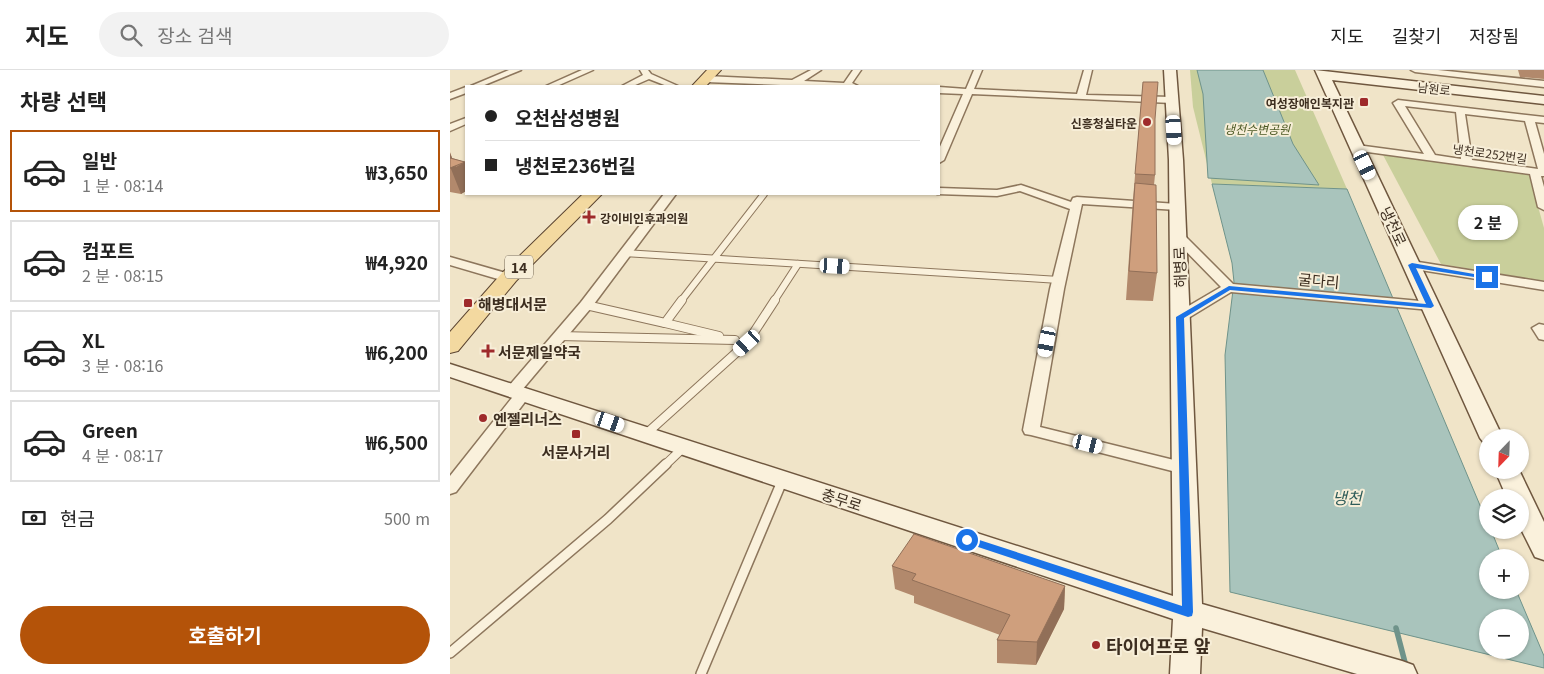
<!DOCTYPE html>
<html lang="ko">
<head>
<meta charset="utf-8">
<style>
	body { margin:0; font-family:Georgia,"Noto Sans KR",serif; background:#f2f2f2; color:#222; height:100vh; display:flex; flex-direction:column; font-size:19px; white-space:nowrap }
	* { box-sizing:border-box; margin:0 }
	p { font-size:16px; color:#767676 }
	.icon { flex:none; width:28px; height:28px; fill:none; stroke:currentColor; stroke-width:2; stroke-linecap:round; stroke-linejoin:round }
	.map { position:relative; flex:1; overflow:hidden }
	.panel { display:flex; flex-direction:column; background:#fff; width:450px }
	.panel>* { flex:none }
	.top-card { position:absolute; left:15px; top:15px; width:475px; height:110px; border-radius:0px; box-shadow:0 1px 4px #0004; display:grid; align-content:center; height:110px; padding:0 20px; background:#fff }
	.needle { width:32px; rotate:203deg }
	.fabs { position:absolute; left:1029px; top:359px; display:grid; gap:10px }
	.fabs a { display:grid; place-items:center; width:50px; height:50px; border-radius:50%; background:#fff; box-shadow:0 1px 4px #0004; font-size:25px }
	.end { position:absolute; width:22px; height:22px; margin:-11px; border:6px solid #1a73e8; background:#fff; box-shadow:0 0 0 2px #fff }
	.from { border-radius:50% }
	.bubble { position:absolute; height:35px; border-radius:18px; background:#fff; box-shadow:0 1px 4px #0004; font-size:16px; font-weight:700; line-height:35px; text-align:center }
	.car { position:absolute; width:15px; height:30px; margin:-15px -8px; border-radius:6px; box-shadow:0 0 4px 1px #0007; background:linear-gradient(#fff 24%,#345 0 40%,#fff 0 76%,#345 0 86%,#fff 0) }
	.top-card b { display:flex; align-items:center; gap:18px; height:48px; font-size:19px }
	.top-card b+b { border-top:1px solid #e0e0e0 }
	.top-card i { width:12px; height:12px; background:#222 }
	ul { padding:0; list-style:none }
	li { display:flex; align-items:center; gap:15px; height:82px; margin:0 10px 8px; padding:0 10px; border:2px solid #e0e0e0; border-radius:0px }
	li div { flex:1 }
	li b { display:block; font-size:19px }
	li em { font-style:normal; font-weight:700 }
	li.selected { border-color:#b45309 }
	li>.icon { width:45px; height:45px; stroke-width:1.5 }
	h2 { padding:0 20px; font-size:22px; line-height:60px }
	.pay { display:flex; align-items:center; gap:12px; height:55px; padding:0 20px; font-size:19px }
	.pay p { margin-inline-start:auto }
	.action { display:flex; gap:10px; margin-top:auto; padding:10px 20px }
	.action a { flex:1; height:58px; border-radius:30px; background:#b45309; color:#fff; font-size:20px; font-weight:700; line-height:58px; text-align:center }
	header { display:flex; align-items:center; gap:30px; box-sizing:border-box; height:70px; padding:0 25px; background:#fff; border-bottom:1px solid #e0e0e0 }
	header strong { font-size:24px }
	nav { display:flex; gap:28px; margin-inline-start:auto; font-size:18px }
	.search { width:350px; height:45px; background:#f2f2f2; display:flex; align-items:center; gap:12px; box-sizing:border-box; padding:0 18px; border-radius:28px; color:#767676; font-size:19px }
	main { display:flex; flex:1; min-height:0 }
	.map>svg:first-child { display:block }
	.green { fill:#c9cf9b }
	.water { fill:#a9c4bc; stroke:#6f938a; fill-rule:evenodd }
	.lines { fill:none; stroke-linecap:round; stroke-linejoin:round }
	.stream { stroke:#6f938a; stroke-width:5.5 }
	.lane-far2-casing { stroke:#8d765c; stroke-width:8 }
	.lane-far1-casing { stroke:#8d765c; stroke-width:10 }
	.lane-casing { stroke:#8d765c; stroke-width:12 }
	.street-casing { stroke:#8d765c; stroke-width:3 }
	.secondary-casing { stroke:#6f573f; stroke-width:3 }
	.primary-casing { stroke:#5b4430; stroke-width:2 }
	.lane-far2 { stroke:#faf1dc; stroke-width:6 }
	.lane-far1 { stroke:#faf1dc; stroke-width:8 }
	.lane { stroke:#faf1dc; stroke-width:9 }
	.street { fill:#faf1dc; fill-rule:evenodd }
	.secondary { fill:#faf1dc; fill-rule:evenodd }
	.primary { fill:#f3d9a0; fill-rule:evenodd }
	.wall { fill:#b2896c }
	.shaded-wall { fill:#916f58 }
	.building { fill:#cf9f7d; stroke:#916f58 }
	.route { fill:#1a73e8 }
	.poi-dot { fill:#9e2a2b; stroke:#f7eed8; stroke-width:2 }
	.labels { text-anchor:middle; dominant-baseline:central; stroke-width:4; stroke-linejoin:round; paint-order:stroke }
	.far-street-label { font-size:12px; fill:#3d2e20; stroke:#f7eed8 }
	.far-poi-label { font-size:12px; font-weight:bold; fill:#3d2e20; stroke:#f7eed8; text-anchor:end }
	.far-park-label { font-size:12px; font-style:italic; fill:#4d5a26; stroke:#f7eed8 }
	.shield { fill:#f7eed8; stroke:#756857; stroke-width:1 }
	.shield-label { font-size:14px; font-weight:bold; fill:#3d2e20 }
	.street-label { font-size:15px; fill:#3d2e20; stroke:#f7eed8 }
	.poi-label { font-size:15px; font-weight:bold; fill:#3d2e20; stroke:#f7eed8; text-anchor:start }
	.water-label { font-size:16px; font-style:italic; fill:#2f5d5a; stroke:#f7eed8 }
	.near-poi-label { font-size:18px; font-weight:bold; fill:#3d2e20; stroke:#f7eed8; text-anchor:start }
</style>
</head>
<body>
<header>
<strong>지도</strong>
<div class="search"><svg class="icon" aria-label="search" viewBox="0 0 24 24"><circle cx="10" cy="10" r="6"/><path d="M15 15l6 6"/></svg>장소 검색</div>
<nav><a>지도</a><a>길찾기</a><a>저장됨</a></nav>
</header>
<main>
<section class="panel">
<h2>차량 선택</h2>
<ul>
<li class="selected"><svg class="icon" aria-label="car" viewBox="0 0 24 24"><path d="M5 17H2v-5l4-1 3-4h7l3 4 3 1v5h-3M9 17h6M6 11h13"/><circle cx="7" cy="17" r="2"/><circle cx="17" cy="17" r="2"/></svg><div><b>일반</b><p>1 분 · 08:14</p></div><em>₩3,650</em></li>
<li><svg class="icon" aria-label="car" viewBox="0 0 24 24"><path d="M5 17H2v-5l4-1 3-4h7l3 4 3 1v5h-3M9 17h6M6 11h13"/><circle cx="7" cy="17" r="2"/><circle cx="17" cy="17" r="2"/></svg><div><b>컴포트</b><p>2 분 · 08:15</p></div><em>₩4,920</em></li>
<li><svg class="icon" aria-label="car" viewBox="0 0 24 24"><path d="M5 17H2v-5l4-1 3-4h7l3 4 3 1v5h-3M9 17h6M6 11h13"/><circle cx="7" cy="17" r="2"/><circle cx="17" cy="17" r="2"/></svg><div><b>XL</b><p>3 분 · 08:16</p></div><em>₩6,200</em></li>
<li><svg class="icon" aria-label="car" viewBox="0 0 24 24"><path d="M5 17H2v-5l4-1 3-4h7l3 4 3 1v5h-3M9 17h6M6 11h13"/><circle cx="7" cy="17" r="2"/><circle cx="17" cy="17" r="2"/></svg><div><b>Green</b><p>4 분 · 08:17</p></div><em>₩6,500</em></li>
</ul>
<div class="pay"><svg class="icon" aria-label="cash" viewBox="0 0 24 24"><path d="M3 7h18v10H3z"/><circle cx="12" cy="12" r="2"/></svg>현금<p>500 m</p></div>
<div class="action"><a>호출하기</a></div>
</section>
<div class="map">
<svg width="1094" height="604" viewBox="0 0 1094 604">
	<rect width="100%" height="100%" fill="#f0e4c8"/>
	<g class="green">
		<polygon points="740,0 845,0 897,119 762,114 743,37"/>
		<polygon points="933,85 1079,104 1094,158 1094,211 991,194"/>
	</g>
	<g class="water">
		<polygon points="747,0 813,0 843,74 869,115 758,108 753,24"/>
		<path d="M 762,114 L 897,119 L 1037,452 L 1038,460 L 1041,460 L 1052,487 L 1038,488 L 1038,520 L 1066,520 L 1094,586 L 1094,598 L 780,522 L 775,285 L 784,212 L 782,193 ZM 1038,548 L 1070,548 L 1070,580 L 1038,580 Z"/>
	</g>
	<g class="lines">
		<polyline class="stream" points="946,558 958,604"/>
		<defs>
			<g id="lane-far2">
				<polyline points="174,183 609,210"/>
				<polyline points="231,231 314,124"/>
				<polyline points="324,231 348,194"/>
			</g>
			<g id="lane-far1">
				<polyline points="136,235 215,253 232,230"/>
				<polyline points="215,253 269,266"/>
				<polyline points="109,266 285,270"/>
				<polyline points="196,364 297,273 325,230"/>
				<polyline points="214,396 234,377"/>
			</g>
			<g id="lane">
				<polyline points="0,583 158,449 216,394"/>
				<polyline points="251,604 333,409"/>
			</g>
			<g id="street">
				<polygon points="59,0 71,0 32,16 21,16"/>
				<polygon points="132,0 143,0 107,16 96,16"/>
				<polygon points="190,0 198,0 201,4 228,16 217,16 199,9 183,16 172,16 193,5"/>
				<polygon points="361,0 371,0 354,11 394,13 403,0 411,0 402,13 408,16 357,16 256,12 252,9 256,6 342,10"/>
				<polygon points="524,0 532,0 524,19 627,24 634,0 642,0 636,25 722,27 726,30 722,33 522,24 494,90 489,93 489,79 513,24 489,23 489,17 516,19"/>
				<polygon points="961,0 988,0 1094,11 1094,17 965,2"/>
				<polygon points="16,17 16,23 0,29 0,23"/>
				<path d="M 948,30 L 1094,47 L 1094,53 L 1085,52 L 1094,84 L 1094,106 L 1091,106 L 1094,117 L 1094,140 L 1088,137 L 1080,104 L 903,80 L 903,76 L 907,75 L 974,84 L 943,33 ZM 955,36 L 1006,42 L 1011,89 L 985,85 ZM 1015,44 L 1075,51 L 1088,99 L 1022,90 Z"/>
				<polygon points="16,48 16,54 0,61 0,54"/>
				<polygon points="571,115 621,132 623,128 627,127 727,134 733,137 727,140 632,134 614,219 590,357 740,394 743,398 740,402 734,404 581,365 575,364 573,360 600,219 620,139 570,121 547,126 487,124 489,124 489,118 547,120"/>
				<polygon points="214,124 226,124 141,238 72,320 78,321 81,324 6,422 0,424 0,406 65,324 58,323 55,320 58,317 131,232"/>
				<polygon points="728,162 732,163 783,214 981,232 988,236 981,240 781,222 735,250 725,250 723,247 725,244 771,217 724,169 722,166 724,163"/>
				<polygon points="0,187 63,205 64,208 58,212 0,195"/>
				<polygon points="962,191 1094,212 1094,220 958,198 956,195 958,192"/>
				<polygon points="1089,254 1094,255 1094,270 1089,269 1082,258"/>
			</g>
			<g id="secondary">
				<polygon points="714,0 726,0 733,90 752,534 952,591 963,595 967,604 907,604 752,558 750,604 720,604 723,549 0,307 0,294 723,526 719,90"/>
				<polygon points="865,0 1094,26 1094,34 882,10 1053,368 1038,368 1038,374 1034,373 1030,368"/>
				<polygon points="1045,400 1069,400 1094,452 1094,490 1085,487 1070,457 1070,428 1057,428"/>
			</g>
			<g id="primary">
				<polygon points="257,0 271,0 256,16 242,16"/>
				<polygon points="133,124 152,124 66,211 8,281 0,283 0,262 52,203"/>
			</g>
		</defs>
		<use href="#lane-far2" class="lane-far2-casing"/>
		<use href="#lane-far1" class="lane-far1-casing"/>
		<use href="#lane" class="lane-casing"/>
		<use href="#street" class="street-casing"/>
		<use href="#secondary" class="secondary-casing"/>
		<use href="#primary" class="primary-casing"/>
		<use href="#lane-far2" class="lane-far2"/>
		<use href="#lane-far1" class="lane-far1"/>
		<use href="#lane" class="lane"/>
		<use href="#street" class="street"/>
		<use href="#secondary" class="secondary"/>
		<use href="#primary" class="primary"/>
	</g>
	<g class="wall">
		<polygon points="1068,0 1094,0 1094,9 1070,7"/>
		<polygon points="693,12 705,49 705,105 704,115 707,203 703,231 676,230 683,129"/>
		<polygon points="0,82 2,88 15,92 16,95 16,121 11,124 0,122"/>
		<polygon points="442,496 615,516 614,539 586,595 547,593 547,570 550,565 464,533 464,526 445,519"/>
	</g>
	<g class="shaded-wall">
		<polygon points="0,83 6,97 15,92 16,95 16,121 11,124 1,99 0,98"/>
		<polygon points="615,516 614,539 586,595 587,572"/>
	</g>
	<g class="building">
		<polygon points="693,12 708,12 705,49 705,105 685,104"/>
		<polygon points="0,88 15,92 0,98"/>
		<polygon points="685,113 706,115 707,203 679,201"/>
		<polygon points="464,464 615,516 587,572 547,570 560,545 462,510 466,504 442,496"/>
	</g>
	<polygon class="route" points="962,193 1041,207 1037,209 966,198 984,236 981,238 780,220 734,248 743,542 742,546 738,547 513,472 512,470 517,466 732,536 726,247 779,216 976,234 958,195"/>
	<g class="poi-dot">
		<rect x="909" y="27" width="10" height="10" rx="2.5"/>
		<circle cx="697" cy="52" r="5"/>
		<path d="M136.5 139.5h5v5h5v5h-5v5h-5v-5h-5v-5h5z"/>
		<rect x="13" y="228" width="10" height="10" rx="2.5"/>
		<path d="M35.5 273.5h5v5h5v5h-5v5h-5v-5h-5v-5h5z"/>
		<circle cx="33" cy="348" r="5"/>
		<rect x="121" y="359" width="10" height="10" rx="2.5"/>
		<circle cx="646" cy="575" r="5"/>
	</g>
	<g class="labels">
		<g class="far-street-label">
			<text transform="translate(984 18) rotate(6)">남원로</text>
			<text transform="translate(1040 83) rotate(8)">냉천로252번길</text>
		</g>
		<g class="far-poi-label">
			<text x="904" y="32">여성장애인복지관</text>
			<text x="687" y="52">신흥청실타운</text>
			<text x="150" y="147" text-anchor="start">강이비인후과의원</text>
		</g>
		<g class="far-park-label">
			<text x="807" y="58">냉천수변공원</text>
		</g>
		<rect class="shield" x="55" y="185.5" width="28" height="23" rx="4"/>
		<g class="shield-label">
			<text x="69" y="197">14</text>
		</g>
		<g class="street-label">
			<text transform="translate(944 156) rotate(65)">냉천로</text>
			<text transform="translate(729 197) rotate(-92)">해병로</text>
			<text transform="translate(869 210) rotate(5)">굴다리</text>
			<text transform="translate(392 429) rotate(18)">충무로</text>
		</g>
		<g class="poi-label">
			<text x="28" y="233">해병대서문</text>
			<text x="48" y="281">서문제일약국</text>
			<text x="43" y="348">엔젤리너스</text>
			<text x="126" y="381" text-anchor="middle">서문사거리</text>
		</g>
		<g class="water-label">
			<text x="897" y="427">냉천</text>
		</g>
		<g class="near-poi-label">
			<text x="656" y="575">타이어프로 앞</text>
		</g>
	</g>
</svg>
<div class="fabs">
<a><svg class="needle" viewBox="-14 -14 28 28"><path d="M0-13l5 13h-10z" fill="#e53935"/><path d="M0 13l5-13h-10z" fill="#767676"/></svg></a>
<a><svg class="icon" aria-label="layers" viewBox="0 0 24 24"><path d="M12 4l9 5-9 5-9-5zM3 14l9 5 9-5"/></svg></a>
<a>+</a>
<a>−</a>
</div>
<i class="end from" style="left:517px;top:470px"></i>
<i class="end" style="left:1037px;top:207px"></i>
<div class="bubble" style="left:1008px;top:135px;width:60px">2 분</div>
<i class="car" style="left:724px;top:60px;rotate:176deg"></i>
<i class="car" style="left:915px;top:95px;rotate:155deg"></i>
<i class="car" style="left:385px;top:196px;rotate:93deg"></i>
<i class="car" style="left:597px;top:272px;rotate:191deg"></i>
<i class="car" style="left:297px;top:273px;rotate:228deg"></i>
<i class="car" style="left:160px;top:352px;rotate:109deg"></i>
<i class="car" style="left:638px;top:374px;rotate:104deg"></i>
<div class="top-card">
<b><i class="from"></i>오천삼성병원</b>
<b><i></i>냉천로236번길</b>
</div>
</div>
</main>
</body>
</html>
